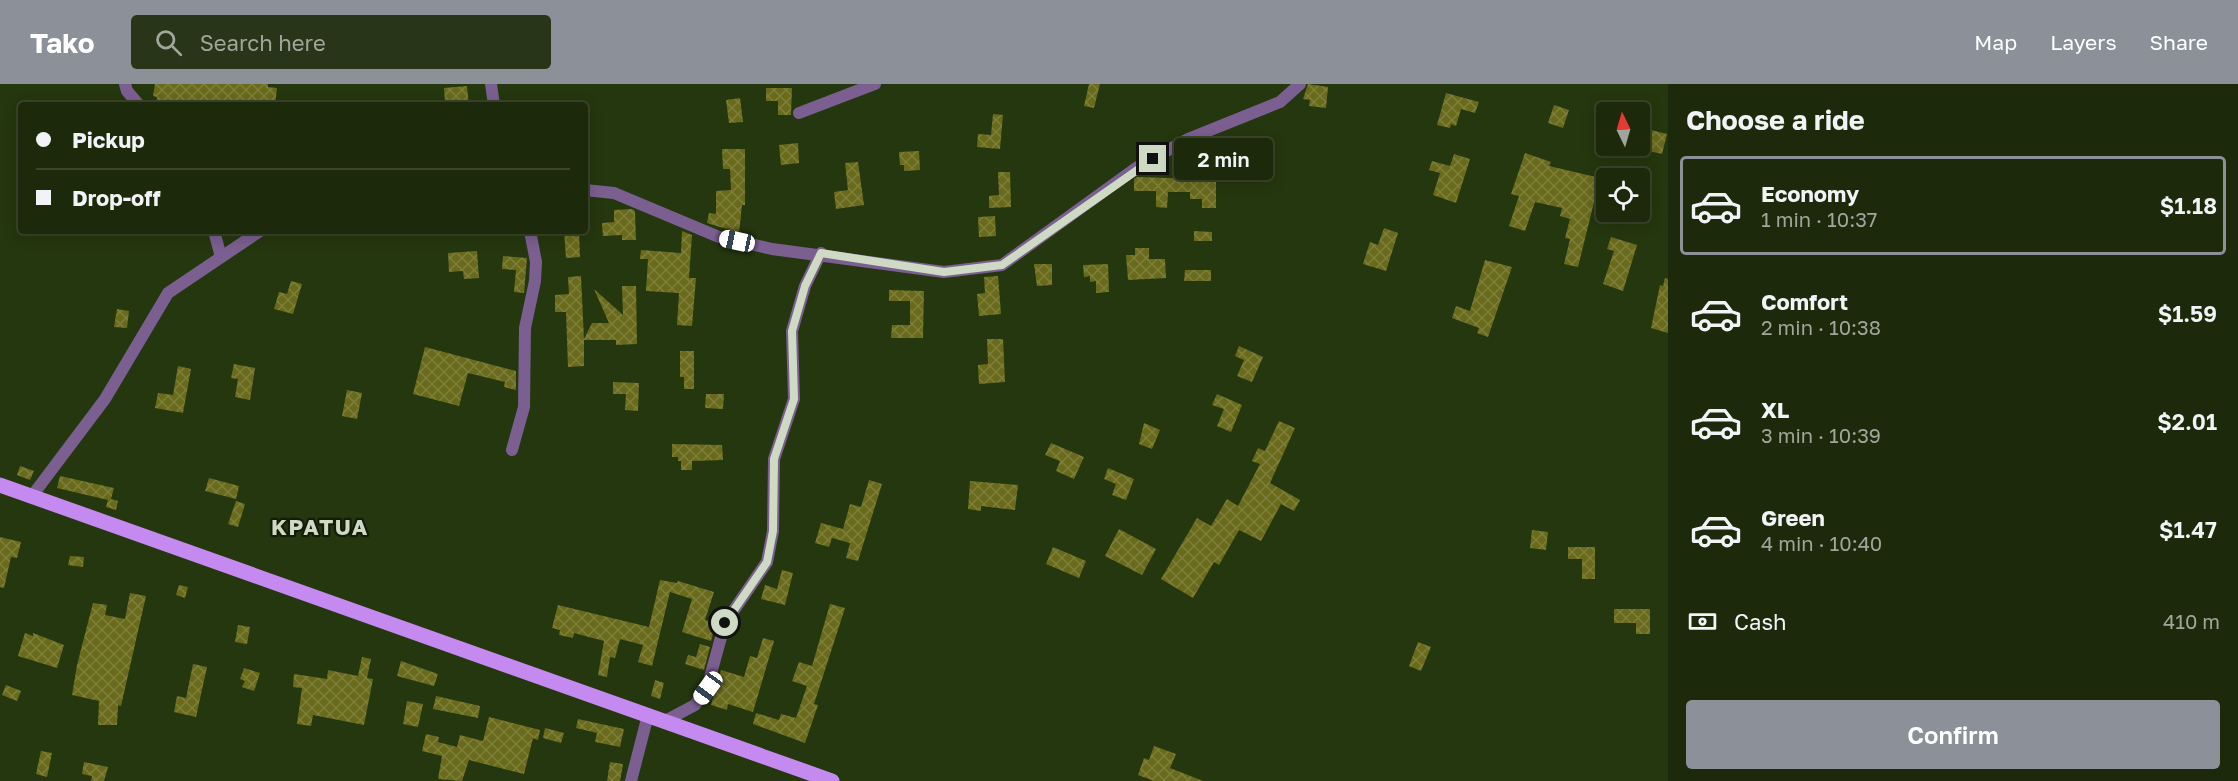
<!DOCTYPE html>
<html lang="en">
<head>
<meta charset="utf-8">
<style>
	body { margin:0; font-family:"Golos Text",sans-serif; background:#293518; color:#f1f3f6; height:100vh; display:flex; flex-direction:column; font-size:22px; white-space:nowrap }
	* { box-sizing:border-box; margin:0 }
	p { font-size:20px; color:#a0a69c }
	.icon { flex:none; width:33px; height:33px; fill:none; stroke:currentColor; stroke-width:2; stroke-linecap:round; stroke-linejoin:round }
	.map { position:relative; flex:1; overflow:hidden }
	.side { display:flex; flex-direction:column; background:#1c290a; width:570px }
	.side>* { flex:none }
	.top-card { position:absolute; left:18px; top:18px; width:570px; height:132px; border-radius:6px; box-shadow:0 3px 15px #0003,0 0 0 2px #3a452b; display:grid; align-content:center; height:132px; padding:0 18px; background:#1c290a }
	.needle { width:39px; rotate:355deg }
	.fabs { position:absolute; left:1596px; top:18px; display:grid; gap:12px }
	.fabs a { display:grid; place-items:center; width:54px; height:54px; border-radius:6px; background:#1c290a; box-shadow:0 3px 15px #0003,0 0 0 2px #3a452b; font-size:30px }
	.end { position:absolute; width:27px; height:27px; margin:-14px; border:8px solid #cedac3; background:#111; box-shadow:0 0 0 3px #111 }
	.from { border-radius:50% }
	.bubble { position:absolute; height:42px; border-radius:6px; background:#1c290a; box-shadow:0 3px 15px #0003,0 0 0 2px #3a452b; font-size:20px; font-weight:600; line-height:42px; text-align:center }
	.car { position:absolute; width:18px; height:36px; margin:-18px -9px; border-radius:8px; box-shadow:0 0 4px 2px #0007; background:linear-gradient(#fff 24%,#345 0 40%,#fff 0 76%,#345 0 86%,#fff 0) }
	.top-card b { display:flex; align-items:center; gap:21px; height:57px; font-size:22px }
	.top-card b+b { border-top:2px solid #3a452b }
	.top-card i { width:15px; height:15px; background:#f1f3f6 }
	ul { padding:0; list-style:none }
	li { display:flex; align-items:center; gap:18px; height:99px; margin:0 12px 9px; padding:0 6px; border:3px solid transparent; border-radius:6px }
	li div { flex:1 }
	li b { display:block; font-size:22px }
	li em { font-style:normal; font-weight:600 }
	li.current { border-color:#8c9099 }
	li>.icon { width:54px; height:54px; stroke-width:1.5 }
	h2 { padding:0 18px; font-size:27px; line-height:72px }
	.pay { display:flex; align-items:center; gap:15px; height:66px; padding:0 18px; font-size:22px }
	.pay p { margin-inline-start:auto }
	.button { display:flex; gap:12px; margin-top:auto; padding:12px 18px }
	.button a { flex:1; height:69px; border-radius:6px; background:#8c9099; color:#fff; font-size:24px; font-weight:600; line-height:69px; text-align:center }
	header { display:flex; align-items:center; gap:36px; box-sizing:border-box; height:84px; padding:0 30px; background:#8c9099; color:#fff }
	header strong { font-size:28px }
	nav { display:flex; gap:33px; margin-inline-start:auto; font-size:21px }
	.search { width:420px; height:54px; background:#293518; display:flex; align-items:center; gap:15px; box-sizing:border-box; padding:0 21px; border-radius:6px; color:#a0a69c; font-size:22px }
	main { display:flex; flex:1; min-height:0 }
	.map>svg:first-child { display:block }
	.building { fill:url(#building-cross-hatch) }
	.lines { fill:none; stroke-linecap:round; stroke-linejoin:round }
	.minor { stroke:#7b5f90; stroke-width:12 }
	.major { stroke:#c58af0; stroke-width:15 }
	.route { stroke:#cedac3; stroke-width:8 }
	.labels { text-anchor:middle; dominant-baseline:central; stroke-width:4.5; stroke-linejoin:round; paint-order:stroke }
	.district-label { font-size:22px; font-weight:bold; letter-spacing:1.5px; fill:#cedac3; stroke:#131c0a }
</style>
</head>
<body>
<header>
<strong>Tako</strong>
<div class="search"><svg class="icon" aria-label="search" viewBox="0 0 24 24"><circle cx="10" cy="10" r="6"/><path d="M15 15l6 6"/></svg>Search here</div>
<nav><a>Map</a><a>Layers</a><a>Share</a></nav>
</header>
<main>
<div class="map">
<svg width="1668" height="697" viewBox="0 0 1668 697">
	<defs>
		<pattern id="building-cross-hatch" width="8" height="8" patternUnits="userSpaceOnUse" patternTransform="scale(1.5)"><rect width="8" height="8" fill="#6a6a1c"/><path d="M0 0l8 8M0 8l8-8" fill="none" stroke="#7e7f3b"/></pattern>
	</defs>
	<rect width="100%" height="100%" fill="#25370e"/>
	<g class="building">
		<polygon points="155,0 268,0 268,3 277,4 275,21 156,21 157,13 153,12"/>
		<polygon points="1089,0 1100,0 1094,24 1084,22"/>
		<polygon points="1308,0 1328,3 1326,24 1309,22 1310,16 1303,15"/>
		<polygon points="467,2 469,21 456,21 455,17 445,18 444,4"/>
		<polygon points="766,4 792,4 791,31 778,31 778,17 766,17"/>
		<polygon points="1446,9 1479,18 1475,29 1461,25 1456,42 1451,40 1450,44 1437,41"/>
		<polygon points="740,14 743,38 729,39 726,16"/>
		<polygon points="1554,21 1569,26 1563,44 1548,39"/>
		<polygon points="993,30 1003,31 1000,65 977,63 978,50 991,51"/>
		<polygon points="1599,32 1606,34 1606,53 1594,50"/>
		<polygon points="1651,46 1667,50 1662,70 1649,67 1651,60 1648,59"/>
		<polygon points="1216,52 1216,124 1202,124 1202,115 1190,115 1190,108 1168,108 1167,124 1156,123 1156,107 1134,107 1134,95 1137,93 1199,95 1199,70 1205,70 1205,57"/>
		<polygon points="798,59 799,79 781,81 779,61"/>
		<polygon points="722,65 745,65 745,121 742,121 739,149 707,139 709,129 716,130 716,107 731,106 730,85 723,85"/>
		<polygon points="919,67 920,86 904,87 904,81 900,81 899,68"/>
		<polygon points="1525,69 1551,78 1549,82 1600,94 1578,183 1564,180 1570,155 1565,154 1570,135 1560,132 1562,124 1535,118 1525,147 1509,142 1519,112 1511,110"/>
		<polygon points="1454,70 1470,75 1456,119 1433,111 1440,89 1429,86 1432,77 1450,82"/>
		<polygon points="858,78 864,121 836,125 834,108 848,106 845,79"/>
		<polygon points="998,88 1010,88 1011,123 989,124 989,112 999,111"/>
		<polygon points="632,125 635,127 636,156 622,156 622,151 603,152 602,139 614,138 614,126"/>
		<polygon points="995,132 996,152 979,153 978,133"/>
		<polygon points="1384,144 1398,149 1386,187 1363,180 1370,158 1378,161"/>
		<polygon points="564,147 579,147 580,173 566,174"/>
		<polygon points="682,147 692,151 689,194 696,194 692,242 677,241 679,209 646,207 648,175 640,175 641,166 681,169"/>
		<polygon points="1194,147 1212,148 1212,157 1194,157"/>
		<polygon points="1611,153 1637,161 1623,207 1603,200 1614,167 1607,165"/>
		<polygon points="1135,164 1149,164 1149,175 1165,175 1166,194 1128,196 1126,171 1135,171"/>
		<polygon points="477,167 479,194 464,195 463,187 449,188 448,169"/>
		<polygon points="503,172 527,174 524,209 514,208 516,186 502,185"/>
		<polygon points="1485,176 1512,183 1488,253 1477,249 1479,244 1452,234 1456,222 1470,227"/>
		<polygon points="1034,180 1052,180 1052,201 1037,202"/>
		<polygon points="1108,180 1109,208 1096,209 1096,197 1090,198 1090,192 1084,193 1083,181"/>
		<polygon points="1185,186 1211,186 1211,197 1184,197"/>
		<polygon points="581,192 584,255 592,239 609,239 594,205 623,231 622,202 636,202 637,260 616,261 616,256 584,256 584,282 568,283 566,228 555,228 555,211 569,210 568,193"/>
		<polygon points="998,192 1001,230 979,232 977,210 985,209 984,193"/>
		<polygon points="1665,194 1668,195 1668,249 1651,244 1660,201 1663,202"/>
		<polygon points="291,197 302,200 293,230 274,225 279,208 287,210"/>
		<polygon points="889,206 924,207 923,254 891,254 892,241 910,241 910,217 889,217"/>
		<polygon points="117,225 129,227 127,244 114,243"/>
		<polygon points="987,255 1003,255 1005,298 979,300 978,281 988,280"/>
		<polygon points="1239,262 1263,273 1252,298 1237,292 1244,276 1235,272"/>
		<polygon points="425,263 516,287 516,306 504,303 505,298 468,289 459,322 413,310"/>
		<polygon points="680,267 694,267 694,305 684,305 684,293 680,293"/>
		<polygon points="234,280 255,284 250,316 235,313 238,295 231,294"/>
		<polygon points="178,282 191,285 183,329 155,324 158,309 173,311"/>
		<polygon points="613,298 639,299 638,327 625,326 626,310 613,310"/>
		<polygon points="347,306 362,309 357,335 342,332"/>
		<polygon points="706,310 724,310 723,325 705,324"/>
		<polygon points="1217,310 1242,321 1231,348 1217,342 1224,325 1212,321"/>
		<polygon points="1279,337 1295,344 1270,399 1300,416 1294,427 1281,420 1261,457 1239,446 1219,481 1214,478 1193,514 1161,495 1197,434 1211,442 1227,415 1238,422 1260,380 1252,377 1258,364 1265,367"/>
		<polygon points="1144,339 1160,346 1152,365 1139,360"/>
		<polygon points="1051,359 1084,373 1074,395 1056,387 1060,377 1045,371"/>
		<polygon points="672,360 722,361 723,376 692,377 692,386 681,386 681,377 678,377 678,373 672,373"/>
		<polygon points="20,382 34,387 30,396 17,391"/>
		<polygon points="1108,384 1134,395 1126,416 1112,411 1116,400 1104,395"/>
		<polygon points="60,392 114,404 111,415 118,417 116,426 106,423 108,416 57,404"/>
		<polygon points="209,394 239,402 236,415 205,407"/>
		<polygon points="869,396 882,400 858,477 846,474 850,459 832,454 829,463 815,459 821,439 843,445 850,420 861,423"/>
		<polygon points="970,397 1018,401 1015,426 981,422 981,427 968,425"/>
		<polygon points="236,417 245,420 238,443 228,440"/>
		<polygon points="1119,445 1156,465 1142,491 1105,472"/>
		<polygon points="1532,446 1548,448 1546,466 1530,464"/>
		<polygon points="0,453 21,458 17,474 11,473 4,504 0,503"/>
		<polygon points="1053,463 1086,477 1079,494 1046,480"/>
		<polygon points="1568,463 1595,463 1595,495 1582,495 1582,475 1568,475"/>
		<polygon points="70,472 84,473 83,483 68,481"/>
		<polygon points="782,486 793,489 785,521 761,515 765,501 777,505"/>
		<polygon points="660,496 677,499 678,497 714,508 705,536 716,539 711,557 682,548 692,515 670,508 652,582 638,578 643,561 620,555 615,574 610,573 607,593 598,591 604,557 574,549 573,554 559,551 560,546 552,544 558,521 649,543"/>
		<polygon points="179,501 188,503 185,514 176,511"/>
		<polygon points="130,509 146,512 121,622 118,621 117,641 98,641 99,617 72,611 77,581 93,519 107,521 105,531 125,535"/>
		<polygon points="830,520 845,524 814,620 818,621 805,659 753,640 756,629 779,636 781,630 796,634 807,602 792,597 799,578 812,582"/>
		<polygon points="1614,525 1650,525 1650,550 1636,550 1636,539 1614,539"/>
		<polygon points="238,541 250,543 247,560 235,558"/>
		<polygon points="25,549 33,552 33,549 64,561 57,584 18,572"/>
		<polygon points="763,554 774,557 753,628 728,620 727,626 711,621 721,586 744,593 750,572 757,574"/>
		<polygon points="1418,558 1431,563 1421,587 1409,582"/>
		<polygon points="700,560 710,563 704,586 685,580 688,571 696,573"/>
		<polygon points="362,573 371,575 367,594 373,595 364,641 313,631 311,642 297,640 302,604 293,603 294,590 327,595 328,586 358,592"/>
		<polygon points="401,577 438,590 434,602 397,592"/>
		<polygon points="193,580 207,583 196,633 174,628 177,612 186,614"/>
		<polygon points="244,584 260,589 254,607 242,603 245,597 240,595"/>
		<polygon points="655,596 664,599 660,615 651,612"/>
		<polygon points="6,601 21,607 17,617 2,611"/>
		<polygon points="436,612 480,622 478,634 433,625"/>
		<polygon points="407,617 423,620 418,643 403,640"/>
		<polygon points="489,633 540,646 538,656 533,654 524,690 469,676 462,697 438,695 442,672 422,667 426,650 439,653 438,658 457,663 460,651 483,657"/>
		<polygon points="578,635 624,645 620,663 595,658 597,649 576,644"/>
		<polygon points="545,644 564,649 561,659 543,654"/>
		<polygon points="1154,662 1176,670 1170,684 1203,697 1154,697 1138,691 1144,674 1149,676"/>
		<polygon points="41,667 52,669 47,693 36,690"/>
		<polygon points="84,678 108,683 104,697 91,697 92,692 82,690"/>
		<polygon points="610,678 623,680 620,697 607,697"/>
	</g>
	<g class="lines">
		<g class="minor">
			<polyline points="125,0 127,7 139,21"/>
			<polyline points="491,0 494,21"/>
			<polyline points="799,29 875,0"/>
			<polyline points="585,106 614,109 719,153 772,165 944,188 1002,181 1136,84 1188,55 1280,18 1300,0"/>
			<polyline points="214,147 221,173"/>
			<polyline points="512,366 524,323 525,244 535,197 536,178 530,147"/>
			<polyline points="32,412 105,315 168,209 260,147"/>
			<polyline points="665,637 695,621 707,604 725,539 767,478 773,447 774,375 794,315 792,247 805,202 821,169"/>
			<polyline points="631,697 648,631"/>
		</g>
		<polyline class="major" points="0,401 832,697"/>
	</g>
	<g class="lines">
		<polyline class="route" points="725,539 767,478 773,447 774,375 794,315 792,247 805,202 821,169 944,188 1002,181 1153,75"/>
	</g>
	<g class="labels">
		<g class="district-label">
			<text x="320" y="442">KPATUA</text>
		</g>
	</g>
</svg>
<div class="fabs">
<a><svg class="needle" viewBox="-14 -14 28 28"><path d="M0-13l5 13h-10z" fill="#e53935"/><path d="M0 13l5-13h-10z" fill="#a0a69c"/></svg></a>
<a><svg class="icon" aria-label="locate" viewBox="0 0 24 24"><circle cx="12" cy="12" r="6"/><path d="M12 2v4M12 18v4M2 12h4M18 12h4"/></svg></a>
</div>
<i class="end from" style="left:725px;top:539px"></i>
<i class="end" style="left:1153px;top:75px"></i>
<div class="bubble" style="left:1174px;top:54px;width:99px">2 min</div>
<i class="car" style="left:737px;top:157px;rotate:282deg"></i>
<i class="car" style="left:708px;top:604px;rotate:216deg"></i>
<div class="top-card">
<b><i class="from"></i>Pickup</b>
<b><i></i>Drop-off</b>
</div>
</div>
<section class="side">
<h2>Choose a ride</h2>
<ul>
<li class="current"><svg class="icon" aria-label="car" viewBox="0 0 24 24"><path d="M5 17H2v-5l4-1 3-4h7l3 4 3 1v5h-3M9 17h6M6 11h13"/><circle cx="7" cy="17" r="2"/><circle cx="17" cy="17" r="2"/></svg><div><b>Economy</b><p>1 min · 10:37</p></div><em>$1.18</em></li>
<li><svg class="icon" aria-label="car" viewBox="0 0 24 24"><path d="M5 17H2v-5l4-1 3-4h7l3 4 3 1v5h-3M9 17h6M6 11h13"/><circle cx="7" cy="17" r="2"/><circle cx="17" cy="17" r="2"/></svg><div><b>Comfort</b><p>2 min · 10:38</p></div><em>$1.59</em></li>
<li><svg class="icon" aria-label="car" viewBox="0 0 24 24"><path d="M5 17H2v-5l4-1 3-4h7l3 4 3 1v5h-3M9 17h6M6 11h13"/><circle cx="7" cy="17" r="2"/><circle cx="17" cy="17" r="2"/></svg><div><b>XL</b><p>3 min · 10:39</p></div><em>$2.01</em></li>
<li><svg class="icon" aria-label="car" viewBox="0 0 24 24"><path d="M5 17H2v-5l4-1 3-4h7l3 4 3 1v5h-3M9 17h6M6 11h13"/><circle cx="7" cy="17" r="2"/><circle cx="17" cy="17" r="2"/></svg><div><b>Green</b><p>4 min · 10:40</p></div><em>$1.47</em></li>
</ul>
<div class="pay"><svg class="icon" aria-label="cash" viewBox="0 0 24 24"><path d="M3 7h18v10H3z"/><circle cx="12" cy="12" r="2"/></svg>Cash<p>410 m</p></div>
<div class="button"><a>Confirm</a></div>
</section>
</main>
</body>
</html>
